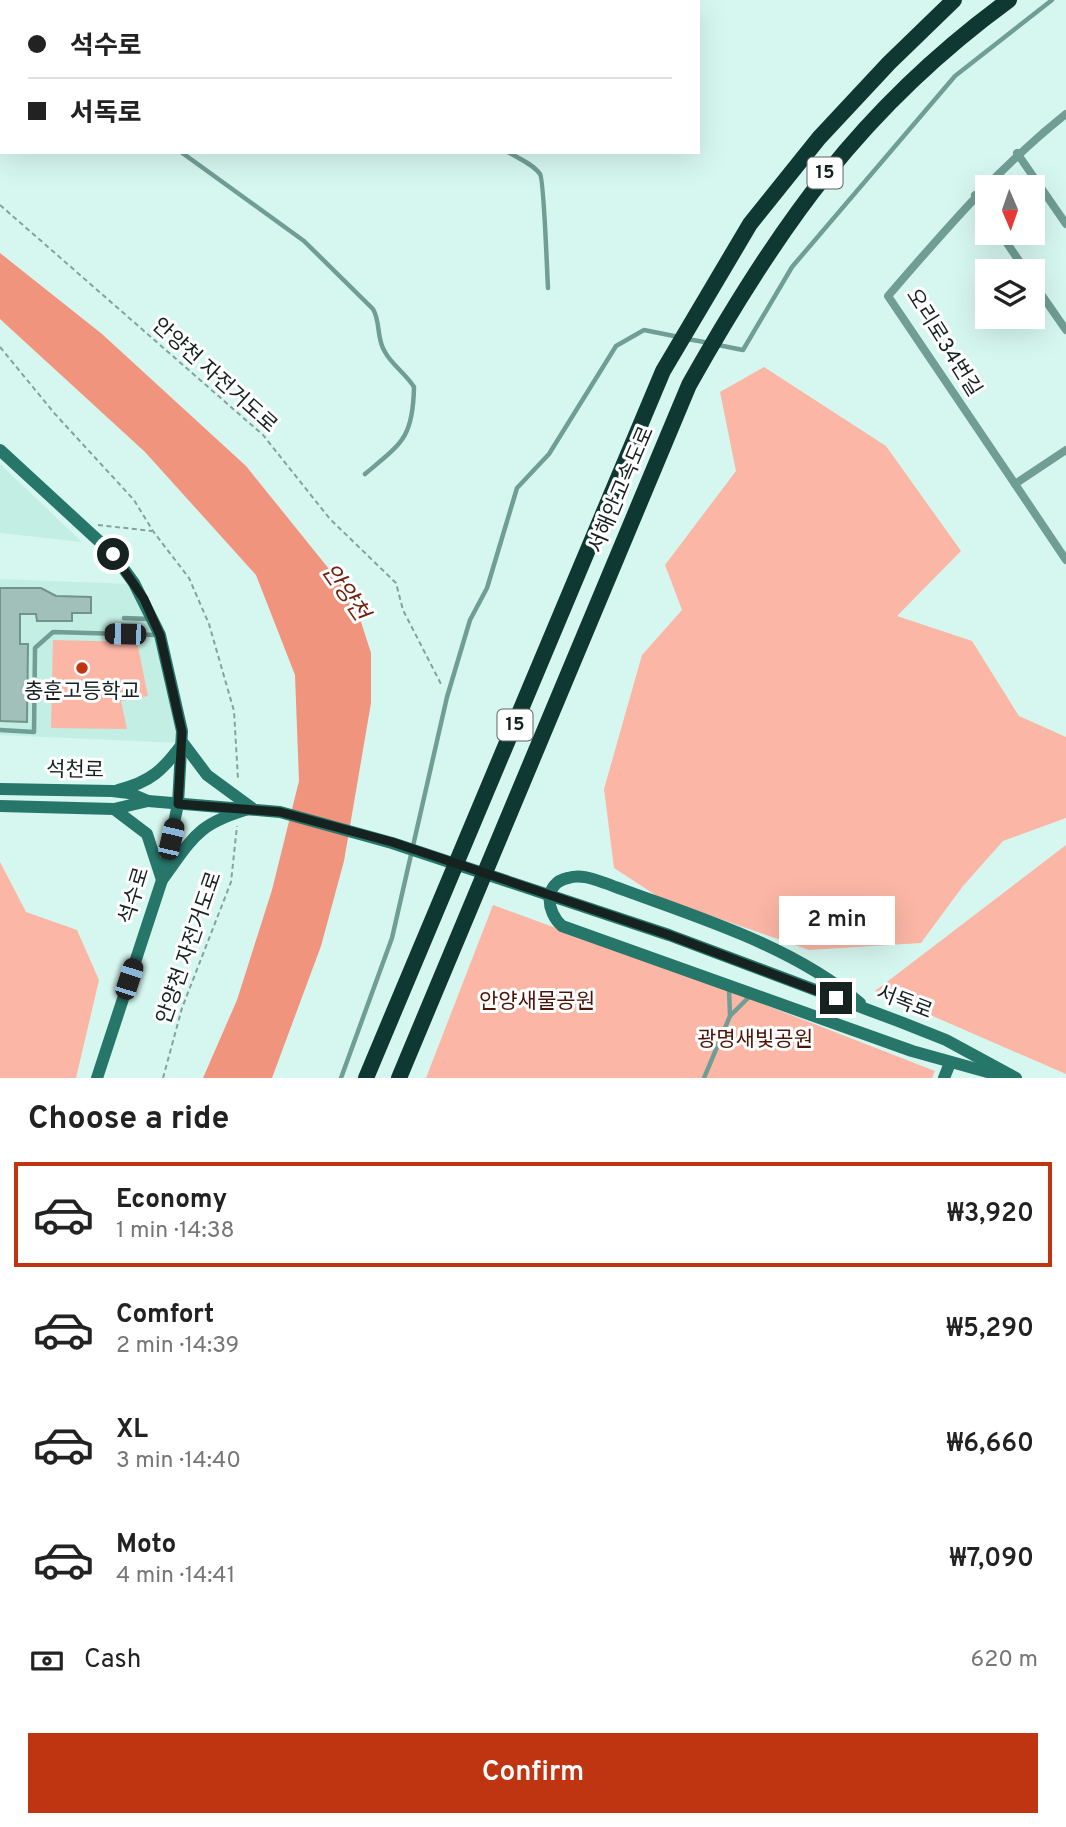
<!DOCTYPE html>
<html lang="en">
<head>
<meta charset="utf-8">
<style>
	body { margin:0; font-family:Overpass,"Noto Sans KR",sans-serif; background:#f2f2f2; color:#222; height:100vh; display:flex; flex-direction:column; font-size:26px; white-space:nowrap }
	* { box-sizing:border-box; margin:0 }
	p { font-size:23px; color:#767676 }
	.icon { flex:none; width:38px; height:38px; fill:none; stroke:currentColor; stroke-width:2; stroke-linecap:round; stroke-linejoin:round }
	.map { position:relative; height:1078px; overflow:hidden }
	.drawer { display:flex; flex-direction:column; background:#fff; flex:1 }
	.drawer>* { flex:none }
	.hud { position:absolute; left:0px; top:0px; width:700px; height:154px; box-shadow:0 7px 28px #0002; display:grid; align-content:center; height:154px; padding:0 28px; background:#fff }
	.needle { width:46px; rotate:178deg }
	.fabs { position:absolute; left:975px; top:175px; display:grid; gap:14px }
	.fabs a { display:grid; place-items:center; width:70px; height:70px; border-radius:0px; background:#fff; box-shadow:0 7px 28px #0002; font-size:35px }
	.end { position:absolute; width:32px; height:32px; margin:-16px; border:9px solid #162220; background:#fff; box-shadow:0 0 0 4px #fff }
	.from { border-radius:50% }
	.bubble { position:absolute; height:49px; border-radius:0px; background:#fff; box-shadow:0 7px 28px #0002; font-size:23px; font-weight:600; line-height:49px; text-align:center }
	.car { position:absolute; width:21px; height:42px; margin:-21px -10px; border-radius:9px; box-shadow:0 0 5px 2px #0007; background:linear-gradient(#222 24%,#8ab4d8 0 40%,#222 0 76%,#8ab4d8 0 86%,#222 0) }
	.hud b { display:flex; align-items:center; gap:24px; height:66px; font-size:26px }
	.hud b+b { border-top:2px solid #e0e0e0 }
	.hud i { width:18px; height:18px; background:#222 }
	ul { padding:0; list-style:none }
	li { display:flex; align-items:center; gap:21px; height:105px; margin:0 14px 10px; padding:0 14px; border:4px solid transparent; border-radius:0px }
	li div { flex:1 }
	li b { display:block; font-size:26px }
	li em { font-style:normal; font-weight:600 }
	li.on { border-color:#bf3512 }
	li>.icon { width:63px; height:63px; stroke-width:1.5 }
	h2 { padding:0 28px; font-size:32px; line-height:84px }
	.pay { display:flex; align-items:center; gap:18px; height:77px; padding:0 28px; font-size:26px }
	.pay p { margin-inline-start:auto }
	.primary-button { display:flex; gap:14px; margin-top:auto; padding:14px 28px }
	.primary-button a { flex:1; height:80px; border-radius:0px; background:#bf3512; color:#fff; font-size:28px; font-weight:600; line-height:80px; text-align:center }
	.map>svg:first-child { display:block }
	.built { fill:#c3eee4 }
	.green { fill:#fbb6a5 }
	.water { fill:#f0947e }
	.building { fill:#a0c0b9; stroke:#73928b; stroke-width:2 }
	.lines { fill:none; stroke-linecap:round; stroke-linejoin:round }
	.path { stroke:#88a09b; stroke-width:2; stroke-dasharray:5 3.5; stroke-linecap:butt }
	.lane { stroke:#709e94; stroke-width:4.5 }
	.street { stroke:#709e94; stroke-width:8 }
	.secondary { stroke:#27766a; stroke-width:12 }
	.highway { stroke:#103832; stroke-width:16 }
	.route { stroke:#162220; stroke-width:9 }
	.poi-dot { fill:#bf3512; stroke:#fff; stroke-width:2.5 }
	.labels { text-anchor:middle; dominant-baseline:central; stroke-width:6; stroke-linejoin:round; paint-order:stroke }
	.shield { fill:#fff; stroke:#5c6463; stroke-width:2 }
	.shield-label { font-size:19px; font-weight:bold; fill:#162220 }
	.street-label { font-size:21px; fill:#162220; stroke:#fff }
	.poi-label { font-size:21px; fill:#162220; stroke:#fff }
	.park-label { font-size:21px; fill:#4d1508; stroke:#fff }
	.water-label { font-size:23px; font-style:italic; fill:#71210d; stroke:#fff }
</style>
</head>
<body>
<div class="map">
<svg width="1066" height="1078" viewBox="0 0 1066 1078">
	<rect width="100%" height="100%" fill="#d6f7f0"/>
	<g class="built">
		<polygon points="0,464 82,542 0,533"/>
		<polygon points="0,579 131,584 151,621 181,743 0,735"/>
	</g>
	<g class="green">
		<polygon points="764,367 886,446 961,551 897,616 972,641 1019,716 1066,737 1066,818 1003,841 963,886 921,943 809,950 660,898 614,868 604,789 642,655 682,610 665,565 736,471 720,392"/>
		<polygon points="53,640 137,642 148,696 121,701 127,729 51,728"/>
		<polygon points="1066,845 1066,1074 875,991"/>
		<polygon points="0,862 26,912 77,930 99,980 76,1078 0,1078"/>
		<polygon points="493,905 732,992 935,1071 932,1078 426,1078"/>
	</g>
	<polygon class="water" points="0,253 102,334 246,466 354,600 371,653 371,703 344,861 321,946 272,1078 203,1078 237,1000 272,890 299,781 295,675 256,575 145,452 0,319"/>
	<polygon class="building" points="0,588 41,588 56,596 91,597 91,613 72,613 72,621 37,621 36,614 20,614 20,644 28,644 27,722 0,721"/>
	<g class="lines">
		<g class="path">
			<polyline points="0,205 263,435 330,519 396,583 403,610 442,686"/>
			<polyline points="0,347 55,414 134,500 153,531 189,578 209,624 234,711 238,779"/>
			<polyline points="98,525 152,531"/>
			<polyline points="163,1078 182,1008 231,882 237,826"/>
		</g>
		<g class="lane">
			<polyline points="198,0 202,2"/>
			<polyline points="128,2 129,0"/>
			<polyline points="0,8 2,9"/>
			<path d="M 181,152 L 304,241 L 373,309 C 381,323 376,338 385,352 C 392,365 406,374 414,387 C 413,438 402,443 365,474"/>
			<path d="M 508,152 C 518,158 533,164 540,174 C 544,179 547,272 548,288"/>
			<polyline points="687,339 710,343"/>
			<polyline points="718,345 743,350 792,267 955,76 1052,0"/>
			<polyline points="124,618 150,619"/>
			<polyline points="0,730 34,732 35,648 53,632 156,635"/>
			<polyline points="729,989 730,1015"/>
			<polyline points="341,1078 392,938 447,697 470,620 487,588 517,488 549,454 616,346 644,330 679,337"/>
			<polyline points="704,1078 730,1016 751,995"/>
		</g>
		<g class="street">
			<polyline points="1017,153 1066,224"/>
			<polyline points="975,195 987,213"/>
			<polyline points="1000,233 1026,271"/>
			<polyline points="1032,281 1066,330"/>
			<polyline points="1066,450 1015,484 1066,560"/>
			<path d="M 1015,484 L 888,296 C 945,230 997,169 1066,114"/>
		</g>
		<g class="secondary">
			<polyline points="0,450 113,554 134,583 160,635 182,731 178,804 162,880 97,1078"/>
			<polyline points="0,789 112,791 129,793 148,801 280,812 392,843 669,935 898,1021 946,1040 1016,1078"/>
			<polyline points="0,806 114,809 148,801"/>
			<path d="M 114,809 L 147,834 L 162,880 C 194,836 198,823 252,808 L 207,775 L 183,743 C 163,770 151,782 118,790"/>
			<path d="M 860,1003 C 789,943 692,916 605,883 C 593,879 581,874 568,878 C 543,883 546,912 562,926 L 912,1051 L 1009,1078"/>
			<polyline points="944,1078 950,1063"/>
		</g>
		<g class="highway">
			<polyline points="366,1078 663,371 750,224 819,138 889,63 954,0"/>
			<path d="M 399,1078 L 689,385 C 777,228 861,108 1009,0"/>
		</g>
	</g>
	<g class="lines">
		<polyline class="route" points="113,554 144,599 160,635 182,732 178,804 280,812 392,842 669,935 836,998"/>
	</g>
	<circle class="poi-dot" cx="82" cy="668" r="7"/>
	<g class="labels">
		<g class="shield">
			<rect x="807.5" y="157.5" width="35" height="31" rx="5"/>
			<rect x="497.5" y="709.5" width="35" height="31" rx="5"/>
		</g>
		<g class="shield-label">
			<text x="825" y="173">15</text>
			<text x="515" y="725">15</text>
		</g>
		<g class="street-label">
			<text transform="translate(943 343) rotate(58)">오리로34번길</text>
			<text transform="translate(214 376) rotate(42)">안양천 자전거도로</text>
			<text transform="translate(622 490) rotate(-67)">서해안고속도로</text>
			<text transform="translate(75 771) rotate(1)">석천로</text>
			<text transform="translate(135 896) rotate(-73)">석수로</text>
			<text transform="translate(190 948) rotate(-71)">안양천 자전거도로</text>
			<text transform="translate(904 1003) rotate(21)">서독로</text>
		</g>
		<g class="poi-label">
			<text x="82" y="692">충훈고등학교</text>
		</g>
		<g class="park-label">
			<text x="537" y="1002">안양새물공원</text>
			<text x="755" y="1040">광명새빛공원</text>
		</g>
		<g class="water-label">
			<text transform="translate(344 593) rotate(55)">안양천</text>
		</g>
	</g>
</svg>
<div class="fabs">
<a><svg class="needle" viewBox="-14 -14 28 28"><path d="M0-13l5 13h-10z" fill="#e53935"/><path d="M0 13l5-13h-10z" fill="#767676"/></svg></a>
<a><svg class="icon" aria-label="layers" viewBox="0 0 24 24"><path d="M12 4l9 5-9 5-9-5zM3 14l9 5 9-5"/></svg></a>
</div>
<i class="end from" style="left:113px;top:554px"></i>
<i class="end" style="left:836px;top:998px"></i>
<div class="bubble" style="left:779px;top:896px;width:116px">2 min</div>
<i class="car" style="left:125px;top:634px;rotate:271deg"></i>
<i class="car" style="left:171px;top:839px;rotate:13deg"></i>
<i class="car" style="left:129px;top:979px;rotate:18deg"></i>
<div class="hud">
<b><i class="from"></i>석수로</b>
<b><i></i>서독로</b>
</div>
</div>
<section class="drawer">
<h2>Choose a ride</h2>
<ul>
<li class="on"><svg class="icon" aria-label="car" viewBox="0 0 24 24"><path d="M5 17H2v-5l4-1 3-4h7l3 4 3 1v5h-3M9 17h6M6 11h13"/><circle cx="7" cy="17" r="2"/><circle cx="17" cy="17" r="2"/></svg><div><b>Economy</b><p>1 min · 14:38</p></div><em>₩3,920</em></li>
<li><svg class="icon" aria-label="car" viewBox="0 0 24 24"><path d="M5 17H2v-5l4-1 3-4h7l3 4 3 1v5h-3M9 17h6M6 11h13"/><circle cx="7" cy="17" r="2"/><circle cx="17" cy="17" r="2"/></svg><div><b>Comfort</b><p>2 min · 14:39</p></div><em>₩5,290</em></li>
<li><svg class="icon" aria-label="car" viewBox="0 0 24 24"><path d="M5 17H2v-5l4-1 3-4h7l3 4 3 1v5h-3M9 17h6M6 11h13"/><circle cx="7" cy="17" r="2"/><circle cx="17" cy="17" r="2"/></svg><div><b>XL</b><p>3 min · 14:40</p></div><em>₩6,660</em></li>
<li><svg class="icon" aria-label="car" viewBox="0 0 24 24"><path d="M5 17H2v-5l4-1 3-4h7l3 4 3 1v5h-3M9 17h6M6 11h13"/><circle cx="7" cy="17" r="2"/><circle cx="17" cy="17" r="2"/></svg><div><b>Moto</b><p>4 min · 14:41</p></div><em>₩7,090</em></li>
</ul>
<div class="pay"><svg class="icon" aria-label="cash" viewBox="0 0 24 24"><path d="M3 7h18v10H3z"/><circle cx="12" cy="12" r="2"/></svg>Cash<p>620 m</p></div>
<div class="primary-button"><a>Confirm</a></div>
</section>
</body>
</html>
